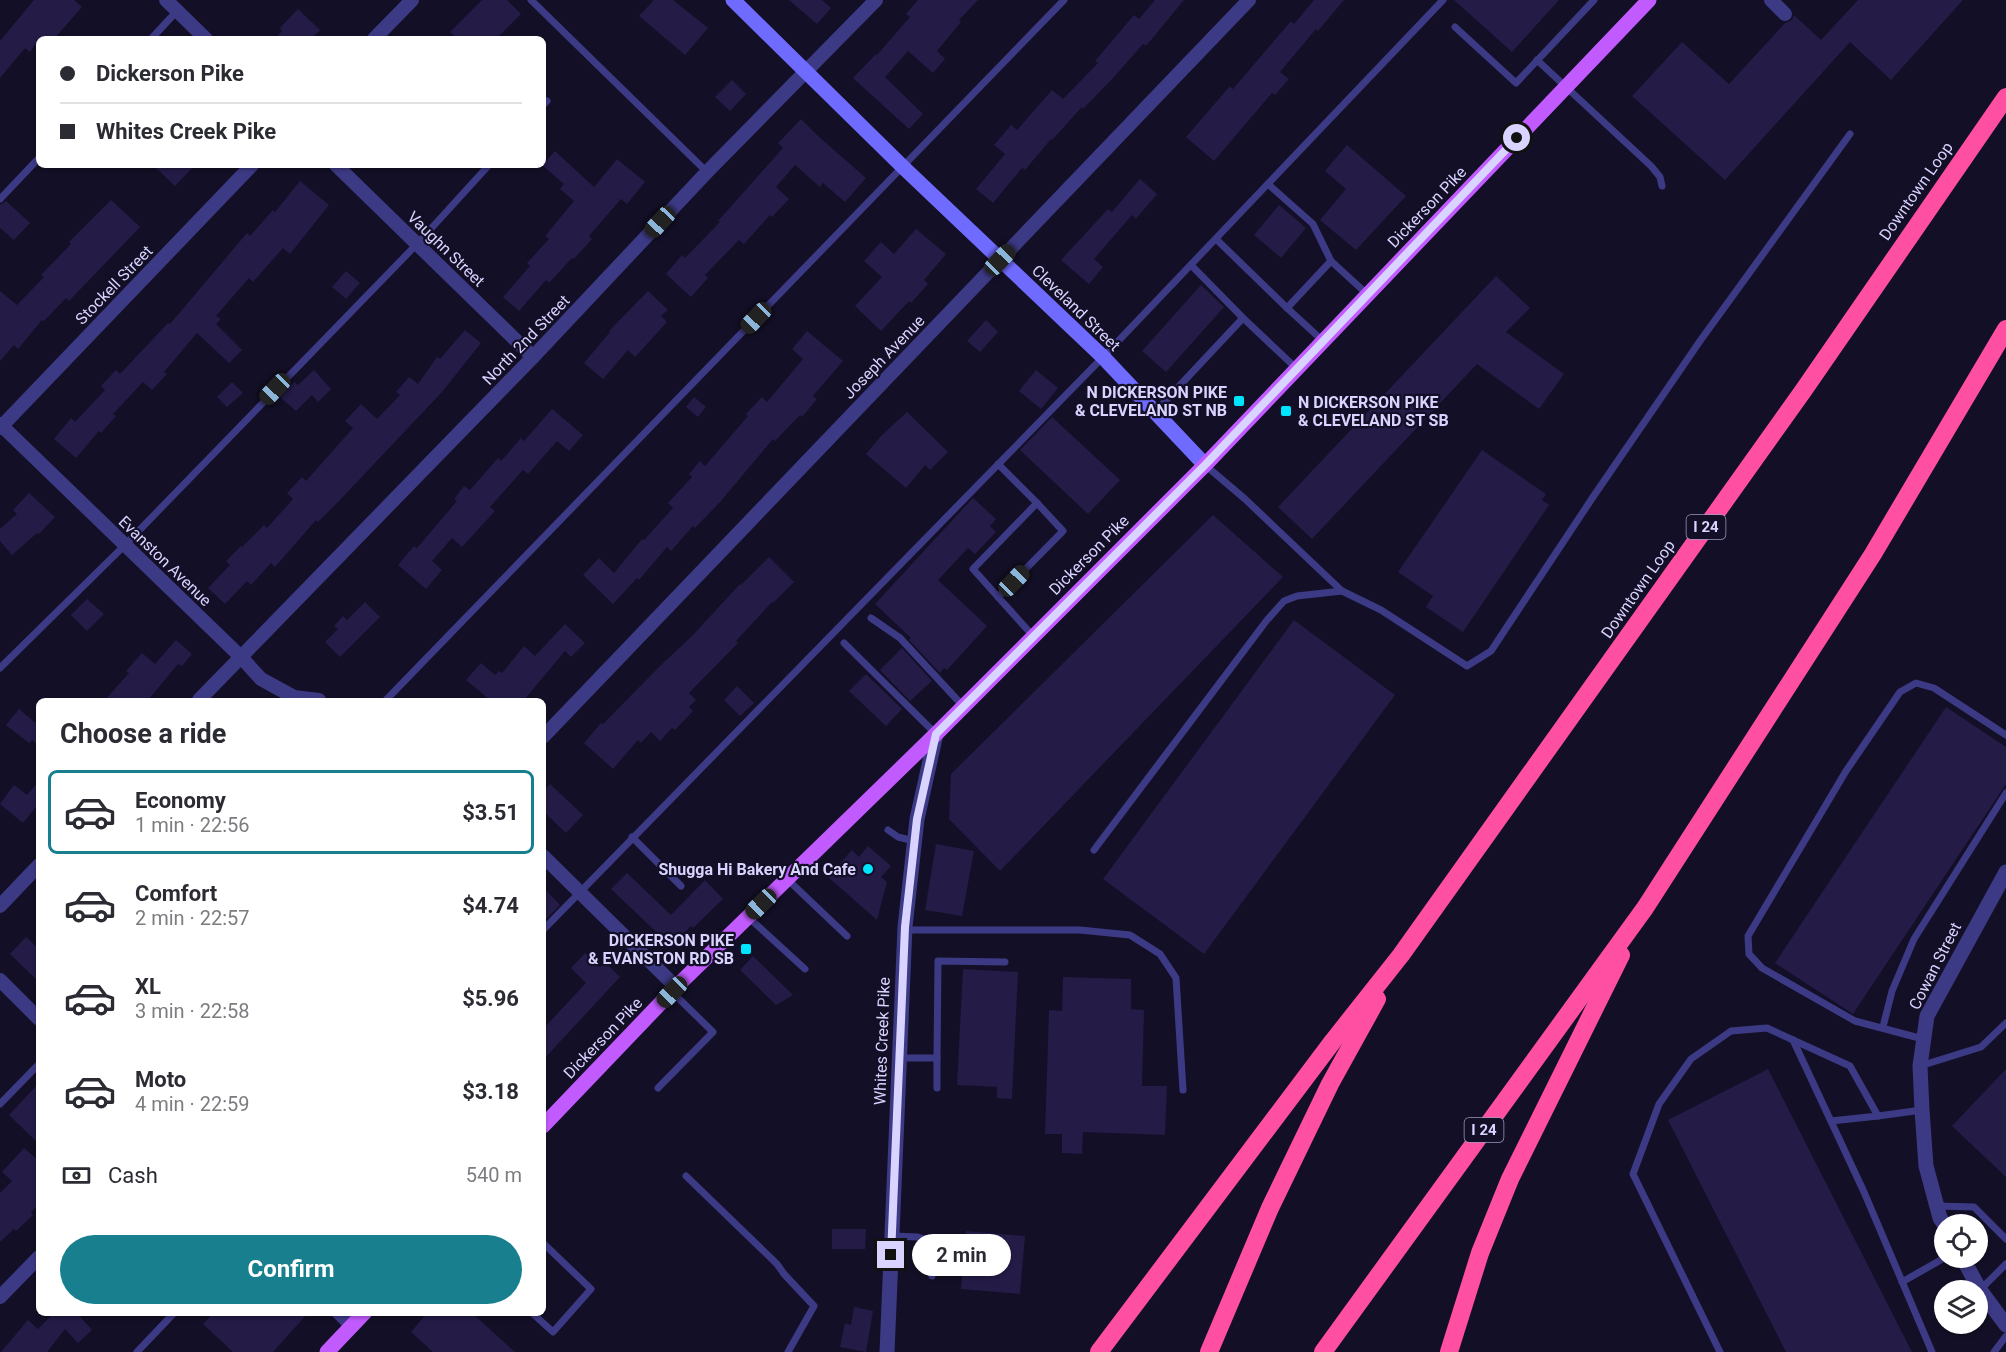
<!DOCTYPE html>
<html lang="en">
<head>
<meta charset="utf-8">
<style>
	body { margin:0; font-family:Roboto,sans-serif; background:#f2f2f3; color:#2b2b33; height:100vh; display:flex; flex-direction:column; font-size:22px; white-space:nowrap }
	* { box-sizing:border-box; margin:0 }
	p { font-size:20px; color:#7c7c81 }
	.icon { flex:none; width:33px; height:33px; fill:none; stroke:currentColor; stroke-width:2; stroke-linecap:round; stroke-linejoin:round }
	.map { position:relative; flex:1; overflow:hidden }
	.sheet { position:absolute; left:36px; top:698px; width:510px; height:618px; display:flex; flex-direction:column; background:#fff; border-radius:9px; box-shadow:0 2px 4px #0004 }
	.sheet>* { flex:none }
	.banner { position:absolute; left:36px; top:36px; width:510px; height:132px; border-radius:9px; box-shadow:0 2px 4px #0004; display:grid; align-content:center; height:132px; padding:0 24px; background:#fff }
	.buttons { position:absolute; left:1934px; top:1214px; display:grid; gap:12px }
	.buttons a { display:grid; place-items:center; width:54px; height:54px; border-radius:50%; background:#fff; box-shadow:0 2px 4px #0004; font-size:30px }
	.end { position:absolute; width:27px; height:27px; margin:-14px; border:8px solid #d9d4ff; background:#111; box-shadow:0 0 0 3px #111 }
	.from { border-radius:50% }
	.bubble { position:absolute; height:42px; border-radius:21px; background:#fff; box-shadow:0 2px 4px #0004; font-size:20px; font-weight:700; line-height:42px; text-align:center }
	.car { position:absolute; width:18px; height:36px; margin:-18px -9px; border-radius:8px; box-shadow:0 0 4px 2px #0007; background:linear-gradient(#222 24%,#8ab4d8 0 40%,#222 0 76%,#8ab4d8 0 86%,#222 0) }
	.banner b { display:flex; align-items:center; gap:21px; height:57px; font-size:22px }
	.banner b+b { border-top:2px solid #e1e1e2 }
	.banner i { width:15px; height:15px; background:#2b2b33 }
	ul { padding:0; list-style:none }
	li { display:flex; align-items:center; gap:18px; height:84px; margin:0 12px 9px; padding:0 12px; border:3px solid transparent; border-radius:9px }
	li div { flex:1 }
	li b { display:block; font-size:22px }
	li em { font-style:normal; font-weight:700 }
	li.current { border-color:#187f8f }
	li>.icon { width:54px; height:54px; stroke-width:1.5 }
	h2 { padding:0 24px; font-size:27px; line-height:72px }
	.pay { display:flex; align-items:center; gap:15px; height:66px; padding:0 24px; font-size:22px }
	.pay p { margin-inline-start:auto }
	.cta { display:flex; gap:12px; margin-top:auto; padding:12px 24px }
	.cta a { flex:1; height:69px; border-radius:36px; background:#187f8f; color:#fff; font-size:24px; font-weight:700; line-height:69px; text-align:center }
	.map>svg:first-child { display:block }
	.building { fill:#241b47 }
	.lines { fill:none; stroke-linecap:round; stroke-linejoin:round }
	.service { stroke:#3d3a85; stroke-width:7 }
	.minor { stroke:#3d3a85; stroke-width:14 }
	.tertiary { stroke:#3d3a85; stroke-width:15 }
	.secondary { stroke:#6f6bff; stroke-width:15 }
	.primary { stroke:#c25bff; stroke-width:15 }
	.motorway { stroke:#ff4fa3; stroke-width:18 }
	.route { stroke:#d9d4ff; stroke-width:8 }
	.poi-dot { fill:#00e5ff; stroke:#130f26; stroke-width:2 }
	.labels { text-anchor:middle; dominant-baseline:central; stroke-width:4.5; stroke-linejoin:round; paint-order:stroke }
	.shield { fill:#130f26; stroke:#9e99be; stroke-width:1.5 }
	.shield-label { font-size:15px; font-weight:bold; fill:#d9d4ff }
	.street-label { font-size:16px; fill:#d9d4ff; stroke:#130f26 }
	.poi-label { font-size:16px; font-weight:bold; fill:#d9d4ff; stroke:#130f26; text-anchor:end }
</style>
</head>
<body>
<div class="map">
<svg width="2006" height="1352" viewBox="0 0 2006 1352">
	<rect width="100%" height="100%" fill="#130f26"/>
	<g class="building">
		<polygon points="34,0 74,0 82,7 54,39 39,39 30,52 25,48 0,78 0,41"/>
		<polygon points="482,0 507,0 521,14 496,39 458,39 450,32"/>
		<polygon points="654,0 673,0 708,28 685,55 639,16"/>
		<polygon points="789,0 822,0 831,8 817,24"/>
		<polygon points="918,0 978,0 959,20 961,22 937,51 945,59 933,73 908,51 885,77 923,114 909,129 853,78 876,54 877,55 910,17 906,14"/>
		<polygon points="1155,0 1184,0 1146,46 1143,44 1114,77 1083,109 1082,107 1052,140 1051,139 1025,170 1022,168 993,203 976,189 1005,154 994,145 1011,125 1017,130 1052,90 1063,99 1098,63 1095,61 1134,15 1139,19"/>
		<polygon points="1314,0 1344,0 1318,31 1316,29 1280,72 1289,79 1275,95 1272,93 1214,161 1186,137 1230,86 1233,89 1291,21 1294,24"/>
		<polygon points="1454,0 1559,0 1512,52"/>
		<polygon points="1858,0 1963,0 1891,80 1850,42 1725,180 1632,96 1682,42 1729,84 1785,23 1792,20 1794,15 1821,40"/>
		<polygon points="298,9 320,30 311,39 275,39 282,31 280,28"/>
		<polygon points="732,80 746,94 730,111 715,97"/>
		<polygon points="801,119 818,136 866,178 845,202 823,183 820,187 795,165 776,187 789,199 772,217 770,215 744,244 739,240 705,275 708,278 691,297 666,274 682,255 685,258 720,222 718,221 783,148 778,143"/>
		<polygon points="1347,145 1406,196 1356,250 1320,220 1346,189 1325,171"/>
		<polygon points="555,151 594,187 617,159 645,182 627,204 621,199 589,236 592,239 574,259 572,258 549,283 546,280 519,311 503,297 530,266 527,263 549,239 545,236 574,201 560,189 564,184 542,165"/>
		<polygon points="153,165 195,165 175,186"/>
		<polygon points="1140,179 1157,194 1136,219 1132,215 1094,259 1103,267 1089,284 1061,260 1108,209 1112,212"/>
		<polygon points="300,181 329,205 290,254 283,248 253,282 249,278 216,316 221,319 216,324 242,350 229,363 197,333 164,372 167,374 152,390 143,382 113,414 116,416 101,433 99,431 76,458 54,439 71,418 75,422 105,390 101,386 116,370 120,374 168,323 170,324 247,233 250,236 273,210 275,212"/>
		<polygon points="111,200 140,227 69,301 66,298 44,321 42,320 18,349 14,345 0,361 0,291 17,305 44,277 41,275 71,244 69,242"/>
		<polygon points="6,201 30,223 14,240 0,228 0,205"/>
		<polygon points="1279,205 1306,228 1281,258 1254,235"/>
		<polygon points="916,229 946,254 924,280 928,284 911,303 909,301 881,331 855,306 882,277 864,261 881,242 894,254"/>
		<polygon points="346,271 360,283 346,299 332,287"/>
		<polygon points="1496,276 1530,308 1506,332 1564,374 1539,409 1477,364 1312,539 1278,507"/>
		<polygon points="1201,285 1224,307 1166,372 1142,351"/>
		<polygon points="648,291 668,310 661,316 667,322 635,357 628,350 603,379 584,363 610,332 609,331"/>
		<polygon points="986,320 998,332 980,352 967,341"/>
		<polygon points="465,330 481,343 442,392 339,501 318,522 316,520 275,567 271,563 251,585 247,581 225,604 208,588 230,565 226,561 241,546 242,547 264,525 267,528 293,499 287,493 302,477 306,481 353,428 345,421 361,404 377,419 400,395 396,392 409,377 418,384 437,357 440,359"/>
		<polygon points="807,331 843,361 813,396 817,399 802,417 800,415 775,441 773,439 721,501 695,528 693,526 671,551 667,547 639,580 637,578 613,604 583,575 599,558 614,573 642,539 644,540 673,508 668,503 692,477 689,474 700,461 705,466 748,416 746,414 762,397 767,402 803,359 792,349"/>
		<polygon points="314,370 331,389 318,402 312,395 296,411 280,397 294,382 298,385"/>
		<polygon points="1036,370 1058,388 1041,409 1019,391"/>
		<polygon points="232,382 243,393 227,407 217,397"/>
		<polygon points="694,397 706,407 698,417 686,407"/>
		<polygon points="552,409 583,435 569,451 557,441 528,474 523,470 490,507 495,511 462,547 452,538 432,561 442,570 426,589 398,565 414,546 417,548 457,501 454,499 464,486 470,490 498,458 501,461 521,438 524,441"/>
		<polygon points="907,412 948,452 930,470 925,465 906,488 866,454 881,436"/>
		<polygon points="1052,417 1120,480 1088,514 1020,450"/>
		<polygon points="1482,450 1546,494 1542,500 1549,505 1463,632 1426,607 1433,596 1398,572"/>
		<polygon points="29,493 55,517 39,534 37,533 12,555 0,541 0,529 17,514 13,510"/>
		<polygon points="973,498 996,519 990,526 996,532 975,554 968,548 938,580 987,626 947,670 944,668 940,673 909,640 911,638 875,604"/>
		<polygon points="1213,515 1283,577 1000,871 949,819 951,774"/>
		<polygon points="769,557 794,582 773,603 772,602 736,641 738,643 689,693 696,700 689,707 693,711 675,730 672,728 660,741 651,732 641,743 638,740 613,769 584,743 601,723 603,724 660,666 692,636 740,584 741,585"/>
		<polygon points="87,599 104,614 87,631 71,615"/>
		<polygon points="365,602 380,617 340,657 325,642 338,629 334,626 343,616 347,620"/>
		<polygon points="1294,620 1395,695 1204,954 1103,879"/>
		<polygon points="565,624 585,643 571,657 565,651 524,700 490,700 466,680 481,663 495,675 499,671 502,673 524,646 535,656"/>
		<polygon points="176,640 192,654 182,666 178,664 148,700 105,700 129,673 126,671 142,653 155,664"/>
		<polygon points="902,648 932,681 910,701 880,670"/>
		<polygon points="866,674 902,709 886,726 849,691"/>
		<polygon points="737,686 754,703 740,716 724,700"/>
		<polygon points="1946,707 2006,747 2006,784 1853,1014 1775,963"/>
		<polygon points="19,709 39,726 39,746 32,740 29,743 6,725"/>
		<polygon points="39,781 39,803 23,823 0,804 14,785 27,795"/>
		<polygon points="550,784 583,815 566,833 543,811 543,792"/>
		<polygon points="936,844 974,851 962,916 925,910"/>
		<polygon points="868,846 891,866 881,877 887,882 877,920 828,877 852,850 859,857"/>
		<polygon points="627,873 671,915 705,880 723,899 693,928 691,926 671,946 611,889"/>
		<polygon points="543,887 560,905 543,922"/>
		<polygon points="26,937 39,949 39,982 10,954"/>
		<polygon points="585,953 600,967 605,962 620,977 543,1060 543,1029 586,983 571,968"/>
		<polygon points="753,956 793,995 776,1005 740,970"/>
		<polygon points="963,969 1018,972 1012,1099 997,1098 997,1087 957,1085"/>
		<polygon points="1063,977 1131,979 1131,1009 1144,1010 1142,1086 1167,1086 1165,1135 1083,1132 1082,1154 1062,1153 1062,1134 1045,1134 1049,1010 1062,1011"/>
		<polygon points="1768,1069 1912,1352 1786,1352 1668,1120"/>
		<polygon points="2006,1069 2006,1177 1952,1126"/>
		<polygon points="39,1083 39,1144 9,1115"/>
		<polygon points="24,1148 39,1161 39,1204 31,1212 33,1215 16,1231 14,1229 0,1242 0,1193 12,1181 2,1172"/>
		<polygon points="832,1229 866,1229 865,1249 832,1249"/>
		<polygon points="966,1231 1025,1236 1020,1294 961,1289"/>
		<polygon points="854,1307 873,1311 866,1352 840,1347 845,1323 851,1325"/>
		<polygon points="55,1312 76,1312 92,1330 78,1343 65,1329 47,1352 1,1352 28,1320 38,1329"/>
		<polygon points="214,1312 309,1312 273,1352 233,1352 203,1324"/>
		<polygon points="428,1312 471,1312 515,1352 433,1352 411,1332"/>
	</g>
	<g class="lines">
		<g class="service">
			<polyline points="531,0 707,172"/>
			<polyline points="1455,27 1516,83 1594,0"/>
			<polyline points="151,39 177,11"/>
			<polyline points="1537,60 1651,166 1660,177 1662,186"/>
			<polyline points="543,105 547,101"/>
			<polyline points="1268,184 1313,224 1331,261"/>
			<polyline points="0,199 39,158"/>
			<polyline points="1216,239 1287,308"/>
			<polyline points="1191,265 1243,318"/>
			<polyline points="1323,341 1287,308 1331,261 1367,294"/>
			<polyline points="1155,412 1243,318 1297,369"/>
			<polyline points="998,464 1037,503 973,569 1033,636"/>
			<polyline points="1205,465 1245,499 1342,591"/>
			<polyline points="998,597 1063,531 1037,503"/>
			<polyline points="871,618 900,638 963,706"/>
			<polyline points="844,643 936,734"/>
			<polyline points="0,668 125,545 417,244 489,165"/>
			<polyline points="386,700 1064,0"/>
			<polyline points="888,830 898,837 914,841"/>
			<polyline points="632,837 681,886"/>
			<polyline points="1094,850 1267,620 1284,601 1297,596 1342,591 1381,610 1467,666 1491,651 1593,497 1700,341 1850,134"/>
			<polyline points="787,879 847,936"/>
			<polyline points="748,917 805,969"/>
			<polyline points="543,930 1103,357 1443,0"/>
			<polyline points="905,930 1080,930 1130,935 1160,954 1176,978 1183,1090"/>
			<polyline points="1883,1027 1892,991 1914,939 2006,793"/>
			<polyline points="1923,1039 1855,1021 1762,968 1749,954 1748,936 1846,771 1900,692 1916,683 1934,688 2006,735"/>
			<polyline points="1793,1040 1864,1192 1932,1352"/>
			<polyline points="900,1058 937,1058 938,961 1005,962"/>
			<polyline points="937,1058 937,1088"/>
			<polyline points="1920,1066 1981,1047 2006,1023"/>
			<polyline points="658,1088 713,1032 672,992"/>
			<polyline points="0,1104 39,1064"/>
			<polyline points="1831,1121 1878,1116"/>
			<polyline points="686,1176 777,1264 784,1274 814,1306 788,1352"/>
			<polyline points="1938,1206 1974,1207 2006,1239"/>
			<polyline points="892,1236 918,1237 929,1241 933,1250 932,1276"/>
			<polyline points="1902,1282 1946,1257"/>
			<polyline points="1980,1290 2006,1264"/>
			<polyline points="531,1312 553,1332 591,1289 543,1243"/>
			<polyline points="137,1352 175,1312"/>
			<polyline points="1720,1352 1633,1174 1659,1104 1691,1059 1731,1031 1767,1028 1850,1066 1878,1116 1922,1110"/>
			<polyline points="1994,1352 2006,1336"/>
		</g>
		<g class="minor">
			<polyline points="166,0 206,39"/>
			<polyline points="1771,0 1785,14"/>
			<polyline points="374,39 412,0"/>
			<polyline points="336,165 533,357"/>
			<polyline points="0,424 241,657 261,679 294,697 319,700"/>
			<polyline points="0,428 252,165"/>
			<polyline points="199,700 533,357 707,172 876,0"/>
			<polyline points="543,737 1249,0"/>
			<polyline points="543,856 676,987"/>
			<polyline points="0,906 39,865"/>
			<polyline points="0,980 39,1019"/>
			<polyline points="0,1297 39,1257"/>
			<polyline points="338,1312 352,1326"/>
		</g>
		<g class="tertiary">
			<polyline points="1944,1224 1940,1218 1926,1166 1922,1110 1920,1066 1927,1016 2006,872"/>
			<polyline points="1962,1257 1980,1290 2006,1325"/>
			<polyline points="887,1352 905,927 917,819 936,734"/>
		</g>
		<polyline class="secondary" points="733,0 903,167 1103,357 1205,465"/>
		<g class="primary">
			<polyline points="543,1126 676,987 936,734 1205,465 1649,0"/>
			<polyline points="327,1352 365,1312"/>
		</g>
		<g class="motorway">
			<polyline points="1099,1352 1333,1041 1401,955 1803,391 2006,97"/>
			<polyline points="1209,1352 1270,1208 1330,1084 1377,999"/>
			<polyline points="1323,1352 1645,908 1873,554 2006,329"/>
			<polyline points="1449,1352 1480,1253 1510,1179 1621,955"/>
		</g>
	</g>
	<g class="lines">
		<polyline class="route" points="891,1255 905,927 917,819 936,734 1205,465 1517,138"/>
	</g>
	<g class="poi-dot">
		<rect x="1233" y="395" width="12" height="12" rx="3"/>
		<rect x="1280" y="405" width="12" height="12" rx="3"/>
		<circle cx="868" cy="869" r="6"/>
		<rect x="740" y="943" width="12" height="12" rx="3"/>
	</g>
	<g class="labels">
		<g class="shield">
			<rect x="1686.5" y="515" width="39" height="24" rx="4.5"/>
			<rect x="1464.5" y="1118" width="39" height="24" rx="4.5"/>
		</g>
		<g class="shield-label">
			<text x="1706" y="527">I 24</text>
			<text x="1484" y="1130">I 24</text>
		</g>
		<g class="street-label">
			<text transform="translate(1916 191) rotate(-55)">Downtown Loop</text>
			<text transform="translate(1427 207) rotate(-46)">Dickerson Pike</text>
			<text transform="translate(446 249) rotate(44)">Vaughn Street</text>
			<text transform="translate(114 285) rotate(-46)">Stockell Street</text>
			<text transform="translate(1076 308) rotate(44)">Cleveland Street</text>
			<text transform="translate(526 340) rotate(-46)">North 2nd Street</text>
			<text transform="translate(884 357) rotate(-46)">Joseph Avenue</text>
			<text transform="translate(1089 555) rotate(-45)">Dickerson Pike</text>
			<text transform="translate(165 561) rotate(44)">Evanston Avenue</text>
			<text transform="translate(1638 589) rotate(-55)">Downtown Loop</text>
			<text transform="translate(1935 966) rotate(-63)">Cowan Street</text>
			<text transform="translate(603 1038) rotate(-46)">Dickerson Pike</text>
			<text transform="translate(882 1041) rotate(-88)">Whites Creek Pike</text>
		</g>
		<g class="poi-label">
			<text x="1227" y="392">N DICKERSON PIKE<tspan x="1227" dy="18">&amp; CLEVELAND ST NB</tspan></text>
			<text x="1298" y="402" text-anchor="start">N DICKERSON PIKE<tspan x="1298" dy="18">&amp; CLEVELAND ST SB</tspan></text>
			<text x="856" y="869">Shugga Hi Bakery And Cafe</text>
			<text x="734" y="940">DICKERSON PIKE<tspan x="734" dy="18">&amp; EVANSTON RD SB</tspan></text>
		</g>
	</g>
</svg>
<div class="buttons">
<a><svg class="icon" aria-label="locate" viewBox="0 0 24 24"><circle cx="12" cy="12" r="6"/><path d="M12 2v4M12 18v4M2 12h4M18 12h4"/></svg></a>
<a><svg class="icon" aria-label="layers" viewBox="0 0 24 24"><path d="M12 4l9 5-9 5-9-5zM3 14l9 5 9-5"/></svg></a>
</div>
<i class="end from" style="left:1517px;top:138px"></i>
<i class="end" style="left:891px;top:1255px"></i>
<div class="bubble" style="left:912px;top:1234px;width:99px">2 min</div>
<i class="car" style="left:660px;top:222px;rotate:223deg"></i>
<i class="car" style="left:1000px;top:260px;rotate:44deg"></i>
<i class="car" style="left:756px;top:318px;rotate:224deg"></i>
<i class="car" style="left:275px;top:389px;rotate:224deg"></i>
<i class="car" style="left:1014px;top:581px;rotate:44deg"></i>
<i class="car" style="left:761px;top:904px;rotate:226deg"></i>
<i class="car" style="left:672px;top:992px;rotate:224deg"></i>
<div class="banner">
<b><i class="from"></i>Dickerson Pike</b>
<b><i></i>Whites Creek Pike</b>
</div>
<section class="sheet">
<h2>Choose a ride</h2>
<ul>
<li class="current"><svg class="icon" aria-label="car" viewBox="0 0 24 24"><path d="M5 17H2v-5l4-1 3-4h7l3 4 3 1v5h-3M9 17h6M6 11h13"/><circle cx="7" cy="17" r="2"/><circle cx="17" cy="17" r="2"/></svg><div><b>Economy</b><p>1 min · 22:56</p></div><em>$3.51</em></li>
<li><svg class="icon" aria-label="car" viewBox="0 0 24 24"><path d="M5 17H2v-5l4-1 3-4h7l3 4 3 1v5h-3M9 17h6M6 11h13"/><circle cx="7" cy="17" r="2"/><circle cx="17" cy="17" r="2"/></svg><div><b>Comfort</b><p>2 min · 22:57</p></div><em>$4.74</em></li>
<li><svg class="icon" aria-label="car" viewBox="0 0 24 24"><path d="M5 17H2v-5l4-1 3-4h7l3 4 3 1v5h-3M9 17h6M6 11h13"/><circle cx="7" cy="17" r="2"/><circle cx="17" cy="17" r="2"/></svg><div><b>XL</b><p>3 min · 22:58</p></div><em>$5.96</em></li>
<li><svg class="icon" aria-label="car" viewBox="0 0 24 24"><path d="M5 17H2v-5l4-1 3-4h7l3 4 3 1v5h-3M9 17h6M6 11h13"/><circle cx="7" cy="17" r="2"/><circle cx="17" cy="17" r="2"/></svg><div><b>Moto</b><p>4 min · 22:59</p></div><em>$3.18</em></li>
</ul>
<div class="pay"><svg class="icon" aria-label="cash" viewBox="0 0 24 24"><path d="M3 7h18v10H3z"/><circle cx="12" cy="12" r="2"/></svg>Cash<p>540 m</p></div>
<div class="cta"><a>Confirm</a></div>
</section>
</div>
</body>
</html>
